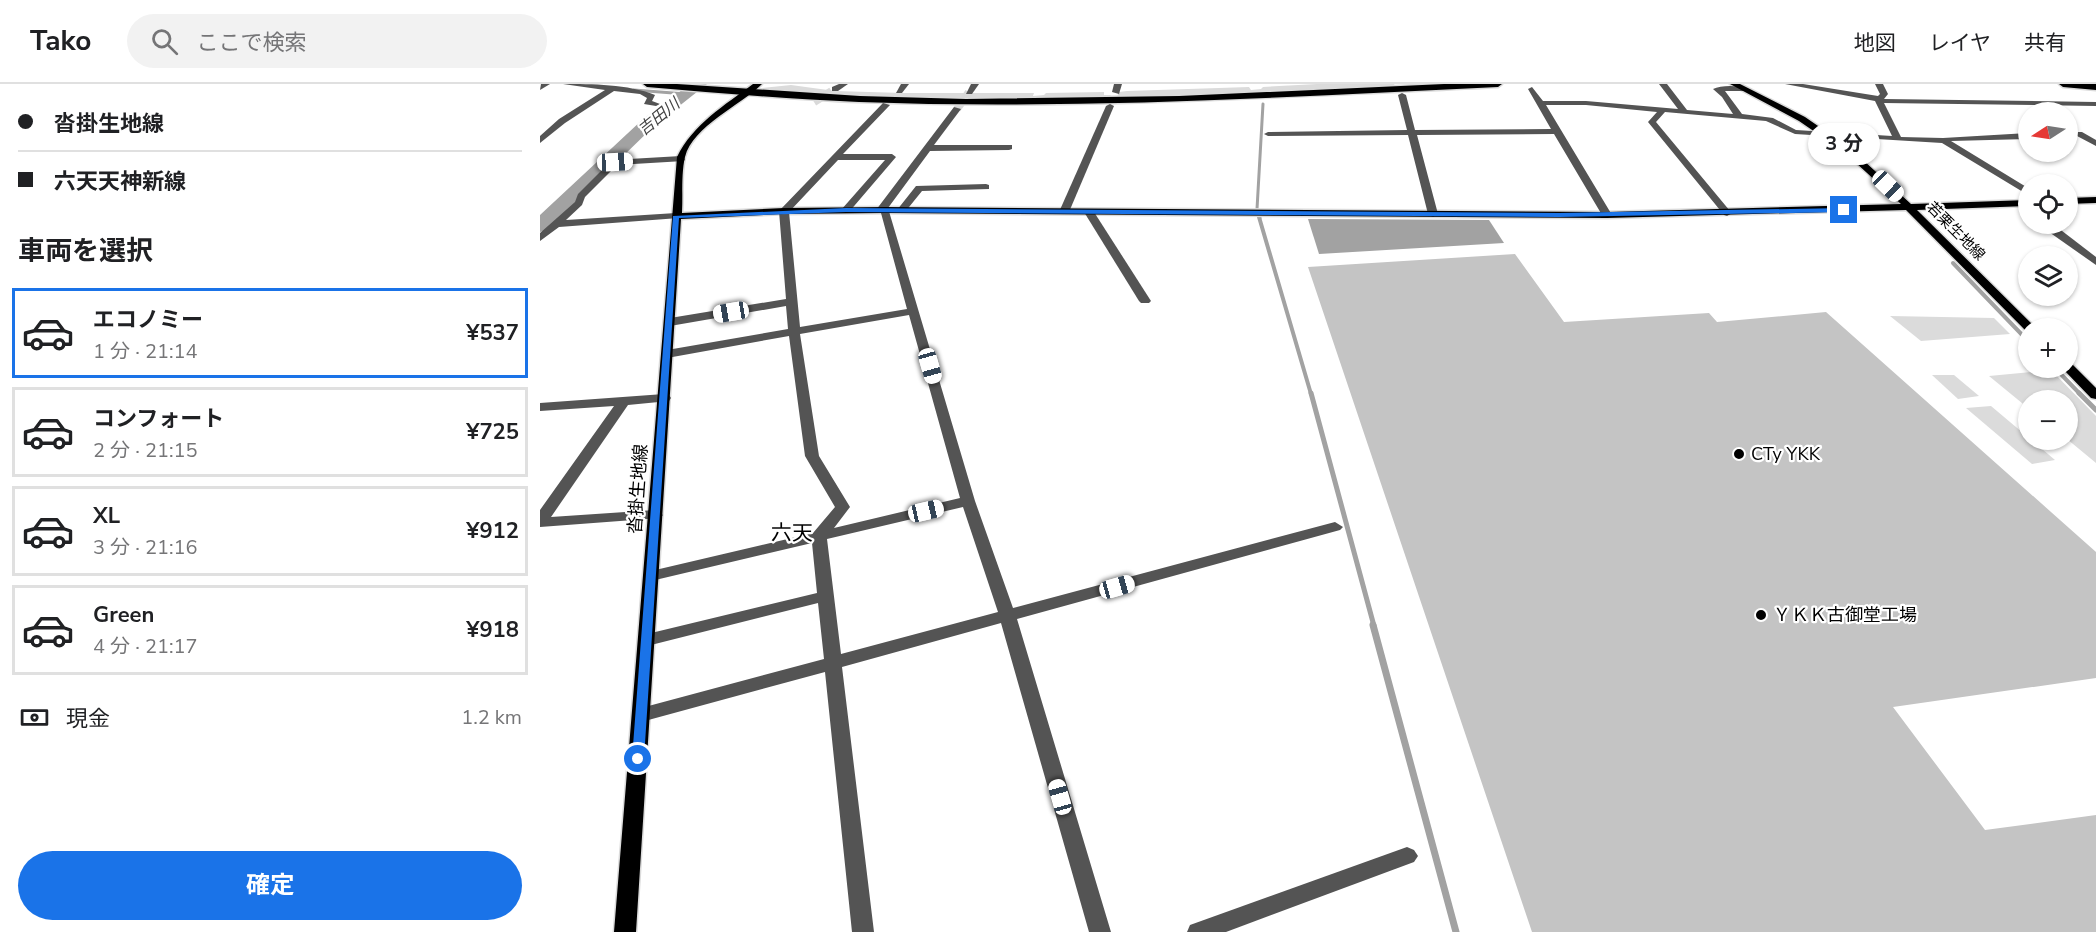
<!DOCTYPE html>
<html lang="ja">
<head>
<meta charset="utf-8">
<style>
	body { margin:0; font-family:"Nunito Sans","Noto Sans JP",sans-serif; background:#f2f2f2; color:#202124; height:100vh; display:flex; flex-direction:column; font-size:22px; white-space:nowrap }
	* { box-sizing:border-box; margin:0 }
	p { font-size:20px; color:#757577 }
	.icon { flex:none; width:33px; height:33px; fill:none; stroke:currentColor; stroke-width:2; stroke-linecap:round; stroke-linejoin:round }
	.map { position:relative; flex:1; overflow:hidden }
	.panel { display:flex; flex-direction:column; background:#fff; width:540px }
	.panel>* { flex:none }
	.top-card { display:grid; align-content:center; height:132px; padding:0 18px; background:#fff }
	.needle { width:39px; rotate:258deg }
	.controls { position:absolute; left:1478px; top:18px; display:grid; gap:12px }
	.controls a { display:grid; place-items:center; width:60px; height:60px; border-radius:50%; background:#fff; box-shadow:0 2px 4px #0004; font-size:30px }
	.end { position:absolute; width:27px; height:27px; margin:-14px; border:8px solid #1a73e8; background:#fff; box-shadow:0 0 0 3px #fff }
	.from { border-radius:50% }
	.bubble { position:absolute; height:42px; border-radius:21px; background:#fff; box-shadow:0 2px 4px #0004; font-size:20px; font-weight:700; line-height:42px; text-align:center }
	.car { position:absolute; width:18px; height:36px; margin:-18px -9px; border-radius:8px; box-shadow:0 0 4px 2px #0007; background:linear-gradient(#fff 24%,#345 0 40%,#fff 0 76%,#345 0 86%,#fff 0) }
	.top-card b { display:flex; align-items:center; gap:21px; height:57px; font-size:22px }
	.top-card b+b { border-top:2px solid #e0e0e0 }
	.top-card i { width:15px; height:15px; background:#202124 }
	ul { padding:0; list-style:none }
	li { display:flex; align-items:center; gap:18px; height:90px; margin:0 12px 9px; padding:0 6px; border:3px solid #e0e0e0; border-radius:0px }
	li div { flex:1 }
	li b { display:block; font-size:22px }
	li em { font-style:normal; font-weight:700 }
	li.active { border-color:#1a73e8 }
	li>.icon { width:54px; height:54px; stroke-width:1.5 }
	h2 { padding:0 18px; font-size:27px; line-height:72px }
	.pay { display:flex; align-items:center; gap:15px; height:66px; padding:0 18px; font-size:22px }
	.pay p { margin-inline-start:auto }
	.primary-button { display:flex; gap:12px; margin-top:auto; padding:12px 18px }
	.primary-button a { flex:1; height:69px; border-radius:36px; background:#1a73e8; color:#fff; font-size:24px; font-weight:700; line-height:69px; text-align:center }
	header { display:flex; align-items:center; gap:36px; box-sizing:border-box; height:84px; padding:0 30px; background:#fff; border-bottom:2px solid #e0e0e0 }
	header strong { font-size:28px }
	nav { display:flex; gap:33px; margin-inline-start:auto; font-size:21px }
	.search { width:420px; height:54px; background:#f2f2f2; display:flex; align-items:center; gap:15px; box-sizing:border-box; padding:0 21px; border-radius:33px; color:#757577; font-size:22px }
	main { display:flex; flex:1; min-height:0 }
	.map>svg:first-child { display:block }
	.green { fill:#dbdbdb }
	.water { fill:#a2a2a2 }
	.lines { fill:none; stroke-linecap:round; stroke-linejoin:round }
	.stream-far3 { stroke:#a2a2a2; stroke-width:3 }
	.stream-far2 { stroke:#a2a2a2; stroke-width:4 }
	.stream-far1 { stroke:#a2a2a2; stroke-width:5 }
	.stream { stroke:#a2a2a2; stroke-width:7 }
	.river { fill:#a2a2a2; fill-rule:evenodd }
	.building { fill:#c4c4c4 }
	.minor-tunnel { stroke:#d9d9d9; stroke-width:8; stroke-dasharray:8 4.5; stroke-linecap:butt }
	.major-casing { stroke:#dbdbdb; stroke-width:3 }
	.highway-casing { stroke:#dbdbdb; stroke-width:3 }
	.minor { fill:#545454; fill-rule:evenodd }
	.major { fill:#000; fill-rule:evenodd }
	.highway { fill:#000; fill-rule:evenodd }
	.route { fill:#1a73e8 }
	.poi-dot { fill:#000; stroke:#fff; stroke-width:2 }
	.labels { text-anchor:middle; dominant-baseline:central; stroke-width:4.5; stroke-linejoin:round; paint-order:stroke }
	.far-street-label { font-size:15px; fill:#000; stroke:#fff }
	.far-water-label { font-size:16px; font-style:italic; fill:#434343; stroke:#fff }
	.poi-label { font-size:18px; fill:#000; stroke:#fff; text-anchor:start }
	.street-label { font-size:18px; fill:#000; stroke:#fff }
	.quarter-label { font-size:21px; fill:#000; stroke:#fff }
</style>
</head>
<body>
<header>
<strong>Tako</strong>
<div class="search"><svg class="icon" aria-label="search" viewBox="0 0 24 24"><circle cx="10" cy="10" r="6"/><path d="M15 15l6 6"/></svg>ここで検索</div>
<nav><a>地図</a><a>レイヤ</a><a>共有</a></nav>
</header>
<main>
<section class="panel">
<div class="top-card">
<b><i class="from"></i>沓掛生地線</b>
<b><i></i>六天天神新線</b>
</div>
<h2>車両を選択</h2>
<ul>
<li class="active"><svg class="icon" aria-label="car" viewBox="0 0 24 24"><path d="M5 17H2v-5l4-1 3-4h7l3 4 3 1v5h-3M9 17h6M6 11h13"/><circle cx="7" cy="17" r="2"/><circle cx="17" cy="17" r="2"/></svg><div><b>エコノミー</b><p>1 分 · 21:14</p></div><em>¥537</em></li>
<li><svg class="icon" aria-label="car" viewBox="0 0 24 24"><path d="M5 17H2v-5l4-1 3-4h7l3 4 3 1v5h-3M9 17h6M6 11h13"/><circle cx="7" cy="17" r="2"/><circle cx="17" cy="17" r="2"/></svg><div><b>コンフォート</b><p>2 分 · 21:15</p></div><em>¥725</em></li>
<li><svg class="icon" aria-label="car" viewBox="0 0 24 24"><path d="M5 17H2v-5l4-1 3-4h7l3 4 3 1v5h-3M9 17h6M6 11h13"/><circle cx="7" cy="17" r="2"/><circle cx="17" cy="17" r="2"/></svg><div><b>XL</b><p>3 分 · 21:16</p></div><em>¥912</em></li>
<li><svg class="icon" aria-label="car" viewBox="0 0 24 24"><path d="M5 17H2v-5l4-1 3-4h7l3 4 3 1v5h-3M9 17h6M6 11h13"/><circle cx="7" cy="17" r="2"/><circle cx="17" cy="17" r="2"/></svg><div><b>Green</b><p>4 分 · 21:17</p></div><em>¥918</em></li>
</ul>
<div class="pay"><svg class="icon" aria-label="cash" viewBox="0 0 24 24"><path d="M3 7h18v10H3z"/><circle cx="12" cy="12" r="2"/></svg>現金<p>1.2 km</p></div>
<div class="primary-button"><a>確定</a></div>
</section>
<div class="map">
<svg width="1556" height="848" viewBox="0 0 1556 848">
	<rect width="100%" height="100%" fill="#fff"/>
	<g class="green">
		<polygon points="777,0 854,0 856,3 576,15 579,8 587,7 709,3 711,6 721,5 723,3"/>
		<polygon points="251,1 295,7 363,9 494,9 493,12 504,11 506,9 564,8 564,11 571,11 568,15 373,14 225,7 222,4"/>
		<polygon points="1350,232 1454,234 1470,250 1381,257"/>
		<polygon points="1511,286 1556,332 1556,379 1527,355 1527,316 1488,316 1488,324 1449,292"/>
		<polygon points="1392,291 1414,291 1439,312 1418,315"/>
		<polygon points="1451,322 1515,376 1492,380 1426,324"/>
	</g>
	<polygon class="water" points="768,135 949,136 964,159 779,170"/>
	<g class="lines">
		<g class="stream-far3">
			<polyline points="94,6 146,10"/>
			<polyline points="720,134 717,125 723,20"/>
		</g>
		<g class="stream-far2">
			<polyline points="719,133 771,310"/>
			<polyline points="1413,179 1488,257"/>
			<polyline points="1515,284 1540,310"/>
		</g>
		<g class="stream-far1">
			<polyline points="771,309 834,542"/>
			<polyline points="1539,309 1556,326"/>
		</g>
		<polyline class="stream" points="833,541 916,848"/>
		<polygon class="river" points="150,0 167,0 114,42 7,146 0,148 0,131 102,36"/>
	</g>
	<polygon class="building" points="975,170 1024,238 1169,229 1177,238 1286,228 1556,468 1556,594 1353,623 1445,746 1556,731 1556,848 992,848 768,183"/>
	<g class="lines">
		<g class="minor-tunnel">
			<polyline points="274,18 295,5"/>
			<polyline points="417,25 429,8"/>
		</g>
		<defs>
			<g id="major">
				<path d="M 213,0 L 222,0 C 201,21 153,42 145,73 C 141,90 143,111 142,129 L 244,124 L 345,123 L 1067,128 L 1361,120 L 1304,68 L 1259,37 L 1190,0 L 1200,0 L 1265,33 L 1310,64 L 1371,120 L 1488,116 L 1488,122 L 1377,126 L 1496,244 L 1486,247 L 1366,126 L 1067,134 L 345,129 L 244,130 L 141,135 L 96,848 L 74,848 L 137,73 C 153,40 185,21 213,0 Z"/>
				<polygon points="1556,113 1556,119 1527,120 1527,114"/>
				<polygon points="1527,278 1531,279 1556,304 1556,315 1551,314 1523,285 1527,284"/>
			</g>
			<g id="highway">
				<path d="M 103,0 L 137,0 L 320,12 L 426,15 L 639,12 L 904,0 L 962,0 L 958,3 C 745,13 532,26 319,18 C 248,15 178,9 107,3 Z"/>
				<polygon points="1519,0 1556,0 1556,6 1523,3"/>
			</g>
		</defs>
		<use href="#major" class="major-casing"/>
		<use href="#highway" class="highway-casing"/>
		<g class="minor">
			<polygon points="10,0 0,6 1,0"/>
			<path d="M 23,0 C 52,0 88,0 115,11 L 112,17 L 120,20 L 116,22 L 104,20 L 107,14 L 100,10 L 74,7 L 25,39 L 0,59 L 0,52 L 19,35 L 65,6 Z"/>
			<polygon points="299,0 308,0 298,7 292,7 292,3"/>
			<polygon points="361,0 369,0 362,9 356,9"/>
			<polygon points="431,0 439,0 432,10 426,10"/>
			<polygon points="574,0 582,0 579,10 572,8"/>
			<path d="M 1119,0 L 1127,0 L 1147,26 L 1193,30 L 1182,13 L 1173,5 C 1181,1 1199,1 1207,5 L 1206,7 L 1185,7 L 1202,30 L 1233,34 L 1256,46 L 1352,52 L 1335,17 L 1245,0 L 1263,0 L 1338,12 L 1340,10 L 1335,0 L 1343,0 L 1348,10 L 1344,15 L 1556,18 L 1556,22 L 1344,19 L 1361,53 L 1403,54 L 1488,49 L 1488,55 L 1411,57 L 1488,104 L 1488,111 L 1402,59 L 1255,50 L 1226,37 L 1125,28 L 1116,38 L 1190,127 L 1192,129 L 1187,132 L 1184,131 L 1108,38 L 1117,28 L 1046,21 L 1006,21 L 1072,131 L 1067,134 L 1062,131 L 1014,50 L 877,51 L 898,130 L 893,133 L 888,130 L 868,51 L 728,52 L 724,50 L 728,48 L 867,46 L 858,11 L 862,9 L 866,11 L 875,46 L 1011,45 L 988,5 L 992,3 L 1003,17 L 1046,17 L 1138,25 Z"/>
			<path d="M 343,19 L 350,21 L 303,70 L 352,70 L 356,73 L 309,128 L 301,126 L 345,76 L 298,76 L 249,128 L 260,243 L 367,225 L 341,129 L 336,126 L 414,23 L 421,25 L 394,61 L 472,61 L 472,65 L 469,66 L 390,67 L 348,124 L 435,417 L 473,524 L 795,438 L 803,443 L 800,446 L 477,535 L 571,848 L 549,848 L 461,539 L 302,583 L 334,848 L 312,848 L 285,588 L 101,638 L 94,636 L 92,631 L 94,626 L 101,624 L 284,575 L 278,519 L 107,562 L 101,560 L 98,556 L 101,552 L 107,550 L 277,509 L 272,459 L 111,497 L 105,496 L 103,492 L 105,488 L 111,487 L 273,449 L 295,423 L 265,372 L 249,252 L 127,274 L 121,270 L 127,266 L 248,245 L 246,222 L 130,242 L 124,238 L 130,234 L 246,215 L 239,127 ZM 369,231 L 420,414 L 294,444 L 310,423 L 279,372 L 260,250 ZM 423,423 L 458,528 L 301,570 L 287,455 Z"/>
			<polygon points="570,20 574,22 529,128 521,130 519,128 566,22"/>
			<polygon points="1527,48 1542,48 1556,56 1556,62 1537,52 1527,52"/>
			<polygon points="141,72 145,75 144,77 77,81 45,113 42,121 26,136 136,129 141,132 139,134 19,143 0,157 0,149 35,118 38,110 72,76"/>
			<polygon points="446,100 449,101 449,105 382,107 365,128 357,126 376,102"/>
			<polygon points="549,125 554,128 611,217 609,219 601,219 599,217 544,128"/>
			<polygon points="1503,140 1513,140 1556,173 1556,181 1509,148"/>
			<polygon points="124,310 129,311 131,314 129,317 88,321 11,433 115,426 123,431 120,434 0,443 0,426 74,322 0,327 0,319"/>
			<polygon points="867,763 874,766 878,772 874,778 686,848 647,848 650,841"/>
		</g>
		<use href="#major" class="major"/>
		<use href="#highway" class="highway"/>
	</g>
	<polygon class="route" points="306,124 1019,129 1304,124 1307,126 1304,128 1019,133 306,128 139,134 104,675 102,678 93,678 92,675 133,132"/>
	<g class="poi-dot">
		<circle cx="1199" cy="370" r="6"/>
		<circle cx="1221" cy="531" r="6"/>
	</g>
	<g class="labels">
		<g class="far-street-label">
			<text transform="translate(1416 147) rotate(45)">若栗生地線</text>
		</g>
		<g class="far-water-label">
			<text transform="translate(119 33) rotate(-39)">吉田川</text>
		</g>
		<g class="poi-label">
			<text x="1211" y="370">CTy YKK</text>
			<text x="1233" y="531">ＹＫＫ古御堂工場</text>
		</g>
		<g class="street-label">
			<text transform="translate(98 405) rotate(-86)">沓掛生地線</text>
		</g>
		<g class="quarter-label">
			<text x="252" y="449">六天</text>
		</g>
	</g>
</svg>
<div class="controls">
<a><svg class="needle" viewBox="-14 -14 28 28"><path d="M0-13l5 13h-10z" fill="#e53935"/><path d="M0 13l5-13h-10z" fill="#757577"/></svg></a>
<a><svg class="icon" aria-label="locate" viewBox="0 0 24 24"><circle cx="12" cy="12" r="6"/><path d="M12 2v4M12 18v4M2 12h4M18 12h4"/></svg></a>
<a><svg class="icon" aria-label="layers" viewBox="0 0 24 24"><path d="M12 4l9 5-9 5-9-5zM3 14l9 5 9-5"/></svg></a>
<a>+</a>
<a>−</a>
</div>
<i class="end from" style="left:98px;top:675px"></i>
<i class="end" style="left:1304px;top:126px"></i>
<div class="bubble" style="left:1268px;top:39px;width:72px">3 分</div>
<i class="car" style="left:75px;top:78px;rotate:87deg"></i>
<i class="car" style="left:1348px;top:102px;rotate:134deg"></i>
<i class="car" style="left:191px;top:228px;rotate:261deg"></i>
<i class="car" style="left:390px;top:282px;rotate:164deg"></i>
<i class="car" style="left:386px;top:427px;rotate:77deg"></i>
<i class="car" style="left:577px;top:503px;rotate:74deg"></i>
<i class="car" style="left:520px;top:713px;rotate:344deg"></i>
</div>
</main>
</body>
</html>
